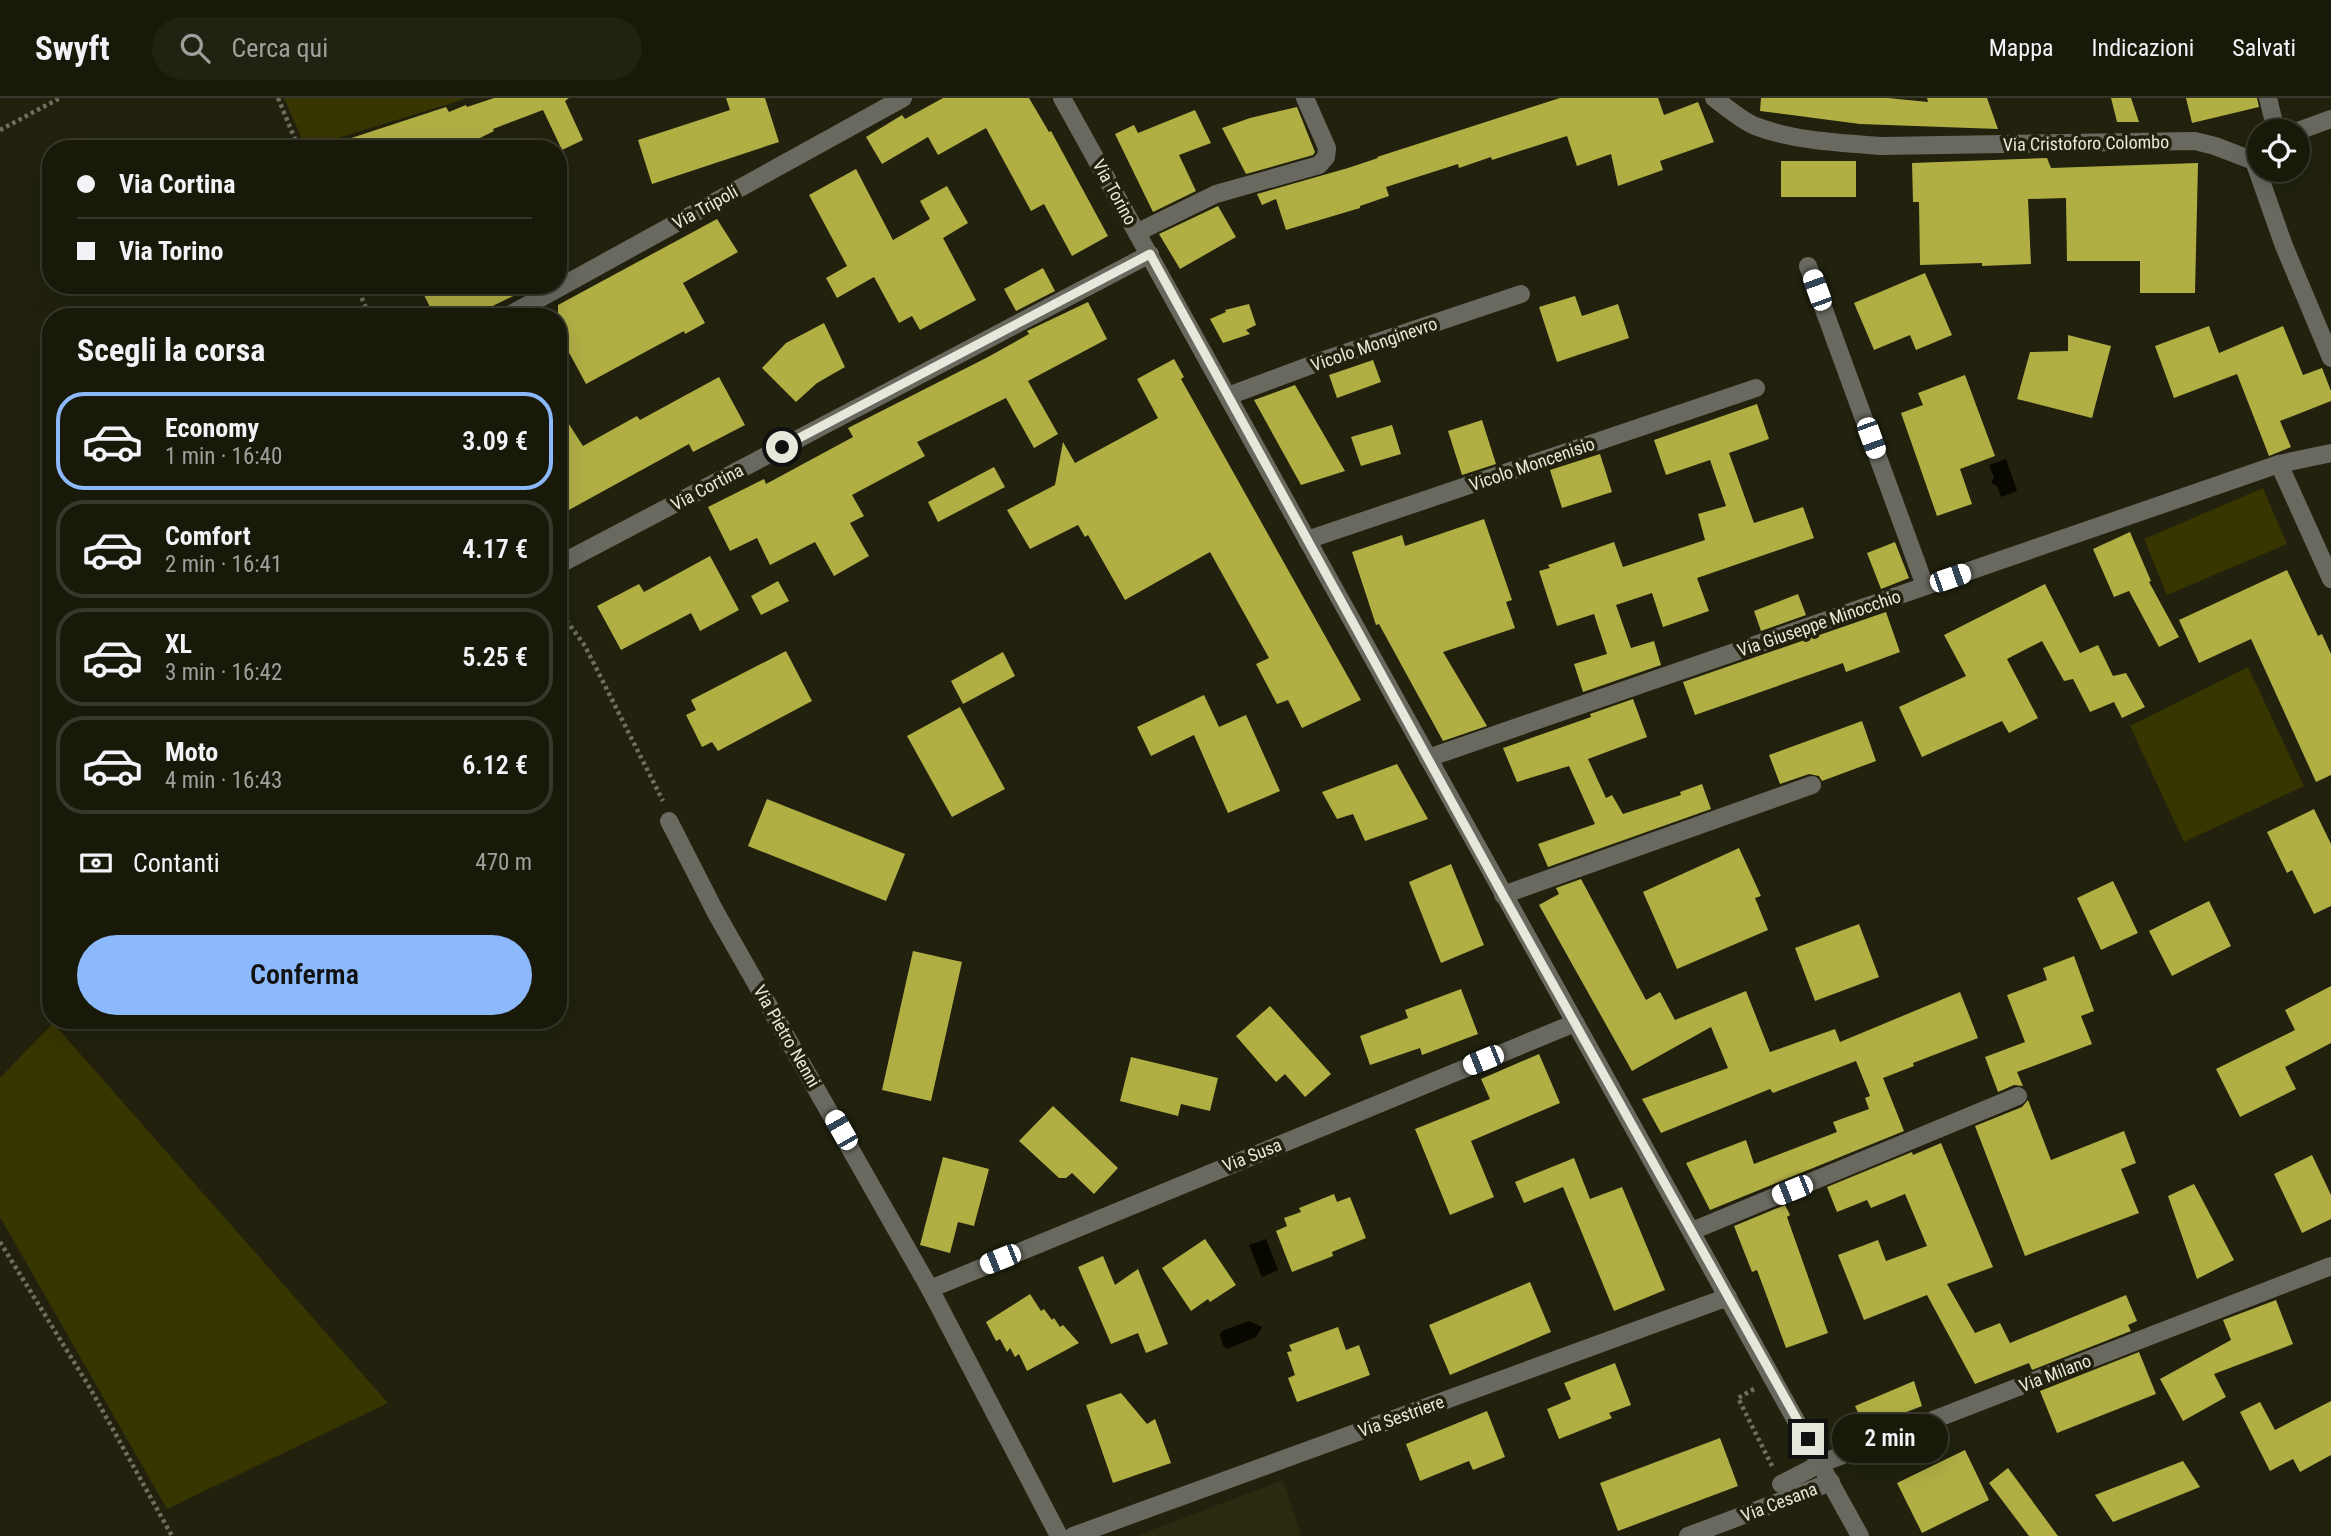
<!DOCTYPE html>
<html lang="it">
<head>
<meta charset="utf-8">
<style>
	body { margin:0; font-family:"Roboto Condensed",sans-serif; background:#222213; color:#f1f3f6; height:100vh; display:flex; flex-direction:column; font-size:26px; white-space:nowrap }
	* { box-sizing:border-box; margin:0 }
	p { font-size:23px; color:#9fa09c }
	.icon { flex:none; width:38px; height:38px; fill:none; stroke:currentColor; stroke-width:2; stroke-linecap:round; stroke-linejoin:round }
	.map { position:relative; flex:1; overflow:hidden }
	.drawer { position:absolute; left:42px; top:210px; width:525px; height:721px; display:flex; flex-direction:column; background:#19190a; border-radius:28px; box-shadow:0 7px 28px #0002,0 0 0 2px #37382b }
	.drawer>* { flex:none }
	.hud { position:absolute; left:42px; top:42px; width:525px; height:154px; border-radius:28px; box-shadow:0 7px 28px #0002,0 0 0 2px #37382b; display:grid; align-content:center; height:154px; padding:0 35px; background:#19190a }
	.buttons { position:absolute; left:2247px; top:21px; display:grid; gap:14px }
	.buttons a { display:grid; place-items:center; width:63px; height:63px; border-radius:50%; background:#19190a; box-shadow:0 7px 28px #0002,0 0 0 2px #37382b; font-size:35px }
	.end { position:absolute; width:32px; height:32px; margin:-16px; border:9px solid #e7e7dc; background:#111; box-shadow:0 0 0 4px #111 }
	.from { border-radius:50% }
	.bubble { position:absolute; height:49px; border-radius:24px; background:#19190a; box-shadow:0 7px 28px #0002,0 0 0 2px #37382b; font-size:23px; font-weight:600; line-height:49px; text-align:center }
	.car { position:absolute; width:21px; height:42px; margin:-21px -10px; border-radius:9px; box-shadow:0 0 5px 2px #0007; background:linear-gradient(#fff 24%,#345 0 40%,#fff 0 76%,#345 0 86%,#fff 0) }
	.hud b { display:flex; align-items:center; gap:24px; height:66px; font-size:26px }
	.hud b+b { border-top:2px solid #37382b }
	.hud i { width:18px; height:18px; background:#f1f3f6 }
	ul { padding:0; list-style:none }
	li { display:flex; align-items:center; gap:21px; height:98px; margin:0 14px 10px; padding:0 21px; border:4px solid #37382b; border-radius:28px }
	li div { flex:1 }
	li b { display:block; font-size:26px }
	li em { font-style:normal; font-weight:600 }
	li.selected { border-color:#8cb9fc }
	li>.icon { width:63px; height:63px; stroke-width:1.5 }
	h2 { padding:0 35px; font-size:32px; line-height:84px }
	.pay { display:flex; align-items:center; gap:18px; height:77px; padding:0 35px; font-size:26px }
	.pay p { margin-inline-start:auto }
	.cta { display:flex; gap:14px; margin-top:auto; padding:14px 35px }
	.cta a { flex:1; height:80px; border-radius:42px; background:#8cb9fc; color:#111; font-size:28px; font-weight:600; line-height:80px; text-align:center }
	header { display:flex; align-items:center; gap:42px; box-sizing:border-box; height:98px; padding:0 35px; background:#19190a; border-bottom:2px solid #37382b }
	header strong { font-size:33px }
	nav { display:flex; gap:38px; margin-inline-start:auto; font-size:24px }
	.search { width:490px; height:63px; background:#222213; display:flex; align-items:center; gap:18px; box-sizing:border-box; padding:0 24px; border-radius:38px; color:#9fa09c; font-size:26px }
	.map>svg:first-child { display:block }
	.built { fill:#2b2a10 }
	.green { fill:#373500 }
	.water { fill:#080700 }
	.building { fill:#b1af44 }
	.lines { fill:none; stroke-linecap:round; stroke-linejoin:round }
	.path { stroke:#6f6f5f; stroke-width:4.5; stroke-dasharray:3.5 3.5; stroke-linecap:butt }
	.minor { stroke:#696960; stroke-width:18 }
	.route { stroke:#e7e7dc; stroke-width:9 }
	.labels { text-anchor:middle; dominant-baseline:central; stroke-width:7; stroke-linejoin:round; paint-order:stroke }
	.street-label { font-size:18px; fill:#e7e7dc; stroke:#21210e }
</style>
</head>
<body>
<header>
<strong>Swyft</strong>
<div class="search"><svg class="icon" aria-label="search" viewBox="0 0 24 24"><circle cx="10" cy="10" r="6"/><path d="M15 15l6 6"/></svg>Cerca qui</div>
<nav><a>Mappa</a><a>Indicazioni</a><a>Salvati</a></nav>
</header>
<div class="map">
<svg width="2331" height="1438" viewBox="0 0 2331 1438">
	<rect width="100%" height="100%" fill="#21210e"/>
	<polygon class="built" points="1283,1382 1302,1438 1136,1438"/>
	<g class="green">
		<polygon points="284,0 468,0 306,50"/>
		<polygon points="2263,390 2287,446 2167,497 2144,441"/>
		<polygon points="2248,569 2304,688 2184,744 2130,628"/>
		<polygon points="53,925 388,1305 167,1411 0,1119 0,980"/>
	</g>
	<g class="water">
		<polygon points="2006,361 2017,393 2001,399 1997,388 1991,385 1994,379 1989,367"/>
		<polygon points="1266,1141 1278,1172 1262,1179 1249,1147"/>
		<polygon points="1249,1223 1262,1229 1256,1239 1227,1251 1223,1247 1220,1237 1222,1233"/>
	</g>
	<g class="building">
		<polygon points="494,0 569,0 565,3 583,42 562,52 543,12 493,31 494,33 458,51 331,51 330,47 446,9 449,14 466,7 467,9"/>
		<polygon points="726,0 765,0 779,44 652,86 638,42 730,12"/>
		<polygon points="943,0 1029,0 1049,34 1051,33 1108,138 1072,158 1044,106 1031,113 986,30 938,57 928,39 882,66 866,39 902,17 905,21"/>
		<polygon points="1560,0 1658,0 1664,17 1698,4 1714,44 1660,63 1663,72 1618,88 1611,56 1577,68 1567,38 1492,62 1491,59 1459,70 1458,66 1386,89 1389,98 1360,108 1360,110 1286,132 1276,101 1262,107 1257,96 1348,70 1378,60 1377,59"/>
		<polygon points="1761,0 1888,0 1928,4 1927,0 1987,0 1998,31 1860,26 1760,13"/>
		<polygon points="2111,0 2131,0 2139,24 2117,24"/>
		<polygon points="2186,0 2257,0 2259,9 2192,25"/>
		<polygon points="1297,9 1315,54 1313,57 1246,76 1222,30 1250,20"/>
		<polygon points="1195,12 1211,45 1179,57 1196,93 1153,114 1115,36 1134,27 1138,35"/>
		<polygon points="2047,60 2051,70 2198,65 2195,195 2140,195 2140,163 2067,163 2066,100 2028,101 2031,166 1982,168 1982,165 1920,167 1919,104 1913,104 1912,65"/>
		<rect x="1781" y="63" width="75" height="36"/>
		<polygon points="856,71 893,142 930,121 920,103 947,88 968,125 943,140 976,202 920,232 912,218 899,225 874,179 837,200 826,180 847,168 809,97"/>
		<polygon points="1218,108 1236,139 1180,171 1159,136"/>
		<polygon points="717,121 738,154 683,185 705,225 685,236 684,233 586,286 566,249 558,246 558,207"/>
		<polygon points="1043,170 1055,193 1016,213 1004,191"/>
		<polygon points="1925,175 1952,237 1916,252 1910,237 1874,252 1854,205"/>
		<polygon points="419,187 536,187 470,219 435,219"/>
		<polygon points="1575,198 1582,218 1618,206 1629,240 1557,264 1539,209"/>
		<polygon points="1088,204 1107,241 1028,283 1058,336 1034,350 1006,300 917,344 925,358 852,397 864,418 850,425 869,458 834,478 815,444 770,467 757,440 730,453 708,409 764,381 766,386 853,339 848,330 988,259 1029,236 1027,233"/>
		<polygon points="1249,206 1256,227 1246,232 1250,236 1223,245 1210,221 1226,214 1225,212"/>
		<polygon points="824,225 845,269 817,285 796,304 762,270 786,245"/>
		<polygon points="2209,228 2219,255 2283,228 2303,277 2322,270 2331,293 2331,303 2280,323 2291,349 2269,358 2237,276 2174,300 2155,248"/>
		<polygon points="2068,237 2111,248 2092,320 2017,301 2030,254 2068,253"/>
		<polygon points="1174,261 1184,279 1181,281 1361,602 1302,630 1288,602 1277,606 1256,566 1269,560 1210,454 1125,502 1088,437 1085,439 1078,427 1030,451 1007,412 1055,387 1063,344 1075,365 1158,320 1137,281"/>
		<polygon points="1373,262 1381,284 1337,300 1329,277"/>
		<polygon points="1965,277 1995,358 1960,371 1972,406 1937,418 1901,315 1923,307 1918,295"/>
		<polygon points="719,279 745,327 693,354 689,346 558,418 558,309 583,348 637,318 640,322"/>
		<polygon points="1295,287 1345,373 1301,387 1254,302"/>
		<polygon points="1757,306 1769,341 1729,355 1754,425 1803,409 1814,440 1697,480 1709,513 1663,529 1652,495 1616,507 1631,550 1654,543 1661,567 1583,594 1574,566 1607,556 1594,516 1557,528 1539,473 1550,470 1548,467 1614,444 1623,469 1705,442 1698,416 1726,408 1710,362 1666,377 1654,342"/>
		<polygon points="1482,322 1496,366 1462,377 1448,333"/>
		<polygon points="1392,327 1401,356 1361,368 1351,339"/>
		<polygon points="1600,356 1612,394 1562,410 1550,372"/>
		<polygon points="994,369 1005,389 938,424 928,404"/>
		<polygon points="1484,421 1512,502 1506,504 1515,530 1443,554 1487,628 1443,643 1379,526 1376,527 1352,454 1402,437 1405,448"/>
		<polygon points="2130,434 2151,483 2149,484 2179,539 2159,549 2129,493 2114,499 2093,451"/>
		<polygon points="1895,444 1909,480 1881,491 1867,455"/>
		<polygon points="710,458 739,512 700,533 691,515 621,552 597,508 639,486 644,494"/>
		<polygon points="2287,472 2318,538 2322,536 2331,556 2331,677 2316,684 2251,541 2199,565 2179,522"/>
		<polygon points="778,483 789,503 761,517 751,498"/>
		<polygon points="2045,486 2080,555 2098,547 2113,578 2126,575 2145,609 2122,620 2114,604 2090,614 2073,581 2064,583 2042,543 2007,561 2038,620 2009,635 2002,623 1922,659 1899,609 1966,578 1944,537"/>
		<polygon points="1798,496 1806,517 1761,533 1754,513"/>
		<polygon points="1886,514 1900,554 1846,574 1843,565 1695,617 1683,584"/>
		<polygon points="786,553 812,603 718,653 712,644 702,649 686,617 696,612 691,602"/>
		<polygon points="1003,554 1015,578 963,606 951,583"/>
		<polygon points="1204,597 1219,629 1246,617 1280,693 1228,715 1194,637 1151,658 1137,629"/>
		<polygon points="1633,601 1647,639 1588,661 1606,700 1612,697 1623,716 1681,697 1680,694 1702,686 1711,711 1548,769 1538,746 1595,726 1569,668 1517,684 1503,650 1591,619 1590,616"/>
		<polygon points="960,609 1005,691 952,719 907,638"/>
		<polygon points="1862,623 1876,663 1822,683 1819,678 1809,676 1780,686 1769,657"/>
		<polygon points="1397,666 1428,721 1365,743 1353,716 1337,721 1322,694"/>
		<polygon points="767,701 905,756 886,803 748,748"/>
		<polygon points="2314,711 2331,746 2331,808 2314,816 2292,772 2287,775 2267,734"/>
		<polygon points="1739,750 1761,798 1755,800 1768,832 1677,871 1643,794"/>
		<polygon points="1451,766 1484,847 1441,865 1409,784"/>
		<polygon points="1581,781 1646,902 1660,894 1675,922 1746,893 1770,954 1835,931 1840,944 1960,894 1978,940 1913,965 1914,968 1883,980 1904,1033 1710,1112 1686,1065 1746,1042 1754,1066 1837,1034 1833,1024 1869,1011 1865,1000 1870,998 1856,963 1773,995 1770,991 1661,1035 1642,1001 1728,970 1711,929 1632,973 1539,807 1559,796 1556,790"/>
		<polygon points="2113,783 2138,835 2101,852 2077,800"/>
		<polygon points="2209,803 2231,848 2172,878 2149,833"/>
		<polygon points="1859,826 1879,879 1815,903 1795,850"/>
		<polygon points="913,853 962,864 931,1003 882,992"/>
		<polygon points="2074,858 2094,913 2081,918 2092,946 2017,974 2023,988 2014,987 1998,994 1985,959 2025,944 2007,897 2047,882 2043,870"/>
		<polygon points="2331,888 2331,945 2285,969 2296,991 2240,1019 2216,971 2295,932 2285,912"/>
		<polygon points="1461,891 1478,936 1422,957 1420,950 1370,967 1360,938 1408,920 1405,912"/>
		<polygon points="1270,908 1331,976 1305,999 1285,976 1276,984 1236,938"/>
		<polygon points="1539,956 1560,1005 1471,1043 1494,1099 1450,1117 1415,1031 1490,1001 1481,981"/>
		<polygon points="1131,959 1218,980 1210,1013 1181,1006 1178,1018 1120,1003"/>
		<polygon points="2028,1002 2051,1062 2124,1033 2136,1065 2121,1071 2139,1115 2025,1158 1975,1028 2022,1009"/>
		<polygon points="1053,1008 1118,1070 1094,1096 1072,1075 1066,1080 1059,1080 1019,1043"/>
		<polygon points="1941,1045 1993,1169 1947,1186 1975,1235 2000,1225 2010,1245 2126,1197 2137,1223 2128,1227 2131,1233 2032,1272 2029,1265 1975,1286 1927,1197 1864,1222 1838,1157 1878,1142 1886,1163 1927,1148 1905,1096 1871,1110 1867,1102 1837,1114 1827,1089 1912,1054 1913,1057"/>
		<polygon points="2312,1057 2331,1097 2331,1121 2302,1135 2274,1076"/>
		<polygon points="943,1059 989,1071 974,1128 958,1124 950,1155 920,1147"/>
		<polygon points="1574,1060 1590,1101 1622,1089 1665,1192 1614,1213 1563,1089 1524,1105 1515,1084"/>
		<polygon points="2194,1086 2234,1162 2197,1181 2168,1098"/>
		<polygon points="1334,1096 1337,1104 1350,1099 1366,1140 1332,1154 1333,1158 1292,1174 1276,1133 1287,1128 1284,1120 1301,1114 1299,1110"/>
		<polygon points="1785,1107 1790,1117 1787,1119 1828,1235 1786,1250 1757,1172 1752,1174 1734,1128"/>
		<polygon points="1205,1141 1236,1187 1210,1204 1208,1201 1191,1213 1162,1170"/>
		<polygon points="1103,1158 1115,1187 1138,1171 1168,1246 1146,1255 1138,1235 1111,1246 1078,1169"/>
		<polygon points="1530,1184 1551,1234 1450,1277 1429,1227"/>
		<polygon points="1030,1196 1041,1213 1044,1211 1052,1222 1054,1220 1060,1229 1063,1227 1079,1245 1027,1273 1019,1256 1015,1259 1010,1250 1007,1254 1000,1241 996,1243 986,1224"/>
		<polygon points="2276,1202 2293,1246 2214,1276 2226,1299 2183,1323 2160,1281 2231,1242 2223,1222"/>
		<polygon points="1338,1229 1346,1252 1359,1247 1370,1277 1297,1304 1288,1280 1295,1277 1287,1254 1292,1253 1289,1247"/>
		<polygon points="2139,1254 2156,1296 2057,1335 2040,1293"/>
		<polygon points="1615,1265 1631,1307 1609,1315 1612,1320 1559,1341 1547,1311 1571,1301 1564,1285"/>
		<polygon points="1914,1283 1922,1308 1865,1330 1855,1308"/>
		<polygon points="1121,1295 1147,1326 1155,1321 1171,1365 1113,1385 1086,1307"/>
		<polygon points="2331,1303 2331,1357 2300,1374 2293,1361 2270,1373 2240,1314 2260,1304 2275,1332"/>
		<polygon points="1487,1313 1505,1359 1473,1372 1469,1363 1420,1383 1406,1346"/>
		<polygon points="1720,1340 1738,1388 1618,1433 1600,1385"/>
		<polygon points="1965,1352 1989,1402 1922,1435 1897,1385"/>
		<polygon points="2183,1363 2200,1389 2113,1424 2095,1397"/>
		<polygon points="2008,1370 2058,1438 2029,1438 1989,1385"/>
	</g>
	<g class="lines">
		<g class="path">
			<polyline points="278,0 299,51"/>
			<polyline points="0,32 60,0"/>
			<polyline points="356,187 370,219"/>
			<polyline points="558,511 585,548 663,703"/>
			<polyline points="0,1144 90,1290 172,1438"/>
			<polyline points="1754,1291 1738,1300 1773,1370"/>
		</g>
		<g class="minor">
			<polyline points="1062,0 1860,1438"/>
			<path d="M 1714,0 C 1726,9 1741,22 1755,28 C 1794,43 1841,45 1882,48 L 2195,43 L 2215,48 L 2254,63 L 2284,148 L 2331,260"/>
			<polyline points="2268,0 2276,33"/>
			<polyline points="2298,33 2331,21"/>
			<polyline points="1138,134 1216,96 1319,67 1326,59 1327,50 1305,0"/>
			<polyline points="1808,168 1925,488"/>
			<polyline points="506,219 903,0"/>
			<polyline points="1228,298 1330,260 1521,196"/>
			<polyline points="2279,366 2331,481"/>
			<polyline points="1307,442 1756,290"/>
			<polyline points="562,465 1150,156"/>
			<polyline points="1428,660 2279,366 2331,355"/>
			<polyline points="669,723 716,815 930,1191 1059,1438"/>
			<polyline points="1503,797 1812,687"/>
			<polyline points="1692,1133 2018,998"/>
			<polyline points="930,1191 1575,925"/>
			<polyline points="1781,1386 1822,1365 2331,1168"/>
			<polyline points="1073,1438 1728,1199"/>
			<polyline points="1688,1438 1831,1384"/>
		</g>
	</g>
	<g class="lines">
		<polyline class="route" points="782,349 1150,156 1503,797 1808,1341"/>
	</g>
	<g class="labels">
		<g class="street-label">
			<text transform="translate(2086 45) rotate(-1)">Via Cristoforo Colombo</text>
			<text transform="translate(1115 94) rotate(61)">Via Torino</text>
			<text transform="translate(705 109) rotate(-29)">Via Tripoli</text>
			<text transform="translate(1374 246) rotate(-19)">Vicolo Monginevro</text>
			<text transform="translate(1532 366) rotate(-19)">Vicolo Moncenisio</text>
			<text transform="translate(707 389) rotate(-28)">Via Cortina</text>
			<text transform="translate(1819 525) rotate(-19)">Via Giuseppe Minocchio</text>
			<text transform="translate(787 938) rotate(60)">Via Pietro Nenni</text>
			<text transform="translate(1252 1057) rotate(-22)">Via Susa</text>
			<text transform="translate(2055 1275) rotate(-21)">Via Milano</text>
			<text transform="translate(1401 1318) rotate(-20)">Via Sestriere</text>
			<text transform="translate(1779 1404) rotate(-21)">Via Cesana</text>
		</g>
	</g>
</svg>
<div class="buttons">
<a><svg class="icon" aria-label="locate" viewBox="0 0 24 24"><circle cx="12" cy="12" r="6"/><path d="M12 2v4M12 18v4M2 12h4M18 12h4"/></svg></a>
</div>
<i class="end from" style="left:782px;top:349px"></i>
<i class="end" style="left:1808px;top:1341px"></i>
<div class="bubble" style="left:1832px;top:1316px;width:116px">2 min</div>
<i class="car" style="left:1817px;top:192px;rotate:340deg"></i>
<i class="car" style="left:1871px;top:340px;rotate:160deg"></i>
<i class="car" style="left:1950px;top:480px;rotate:71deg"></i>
<i class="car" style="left:1483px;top:962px;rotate:248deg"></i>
<i class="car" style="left:841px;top:1032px;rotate:330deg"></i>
<i class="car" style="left:1792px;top:1092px;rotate:248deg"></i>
<i class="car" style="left:1000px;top:1161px;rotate:248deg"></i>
<div class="hud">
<b><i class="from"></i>Via Cortina</b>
<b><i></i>Via Torino</b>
</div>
<section class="drawer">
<h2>Scegli la corsa</h2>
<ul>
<li class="selected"><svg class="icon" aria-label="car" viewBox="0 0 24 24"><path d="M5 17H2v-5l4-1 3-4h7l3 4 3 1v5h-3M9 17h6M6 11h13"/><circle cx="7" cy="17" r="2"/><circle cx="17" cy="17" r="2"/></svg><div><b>Economy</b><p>1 min · 16:40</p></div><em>3.09 €</em></li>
<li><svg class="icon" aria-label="car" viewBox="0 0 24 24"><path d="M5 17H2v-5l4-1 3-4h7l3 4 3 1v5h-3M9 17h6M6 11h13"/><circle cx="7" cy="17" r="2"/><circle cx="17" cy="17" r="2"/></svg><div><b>Comfort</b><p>2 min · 16:41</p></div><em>4.17 €</em></li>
<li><svg class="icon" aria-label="car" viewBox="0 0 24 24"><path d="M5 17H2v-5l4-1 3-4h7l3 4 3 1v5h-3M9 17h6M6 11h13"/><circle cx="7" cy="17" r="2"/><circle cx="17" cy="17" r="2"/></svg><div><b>XL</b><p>3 min · 16:42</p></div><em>5.25 €</em></li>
<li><svg class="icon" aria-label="car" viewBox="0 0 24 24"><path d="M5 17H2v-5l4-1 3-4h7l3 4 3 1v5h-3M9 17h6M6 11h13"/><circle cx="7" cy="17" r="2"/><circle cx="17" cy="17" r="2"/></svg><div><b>Moto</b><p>4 min · 16:43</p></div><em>6.12 €</em></li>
</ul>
<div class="pay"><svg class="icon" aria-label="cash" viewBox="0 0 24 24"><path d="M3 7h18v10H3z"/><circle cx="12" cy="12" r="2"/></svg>Contanti<p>470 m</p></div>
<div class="cta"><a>Conferma</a></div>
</section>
</div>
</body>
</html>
